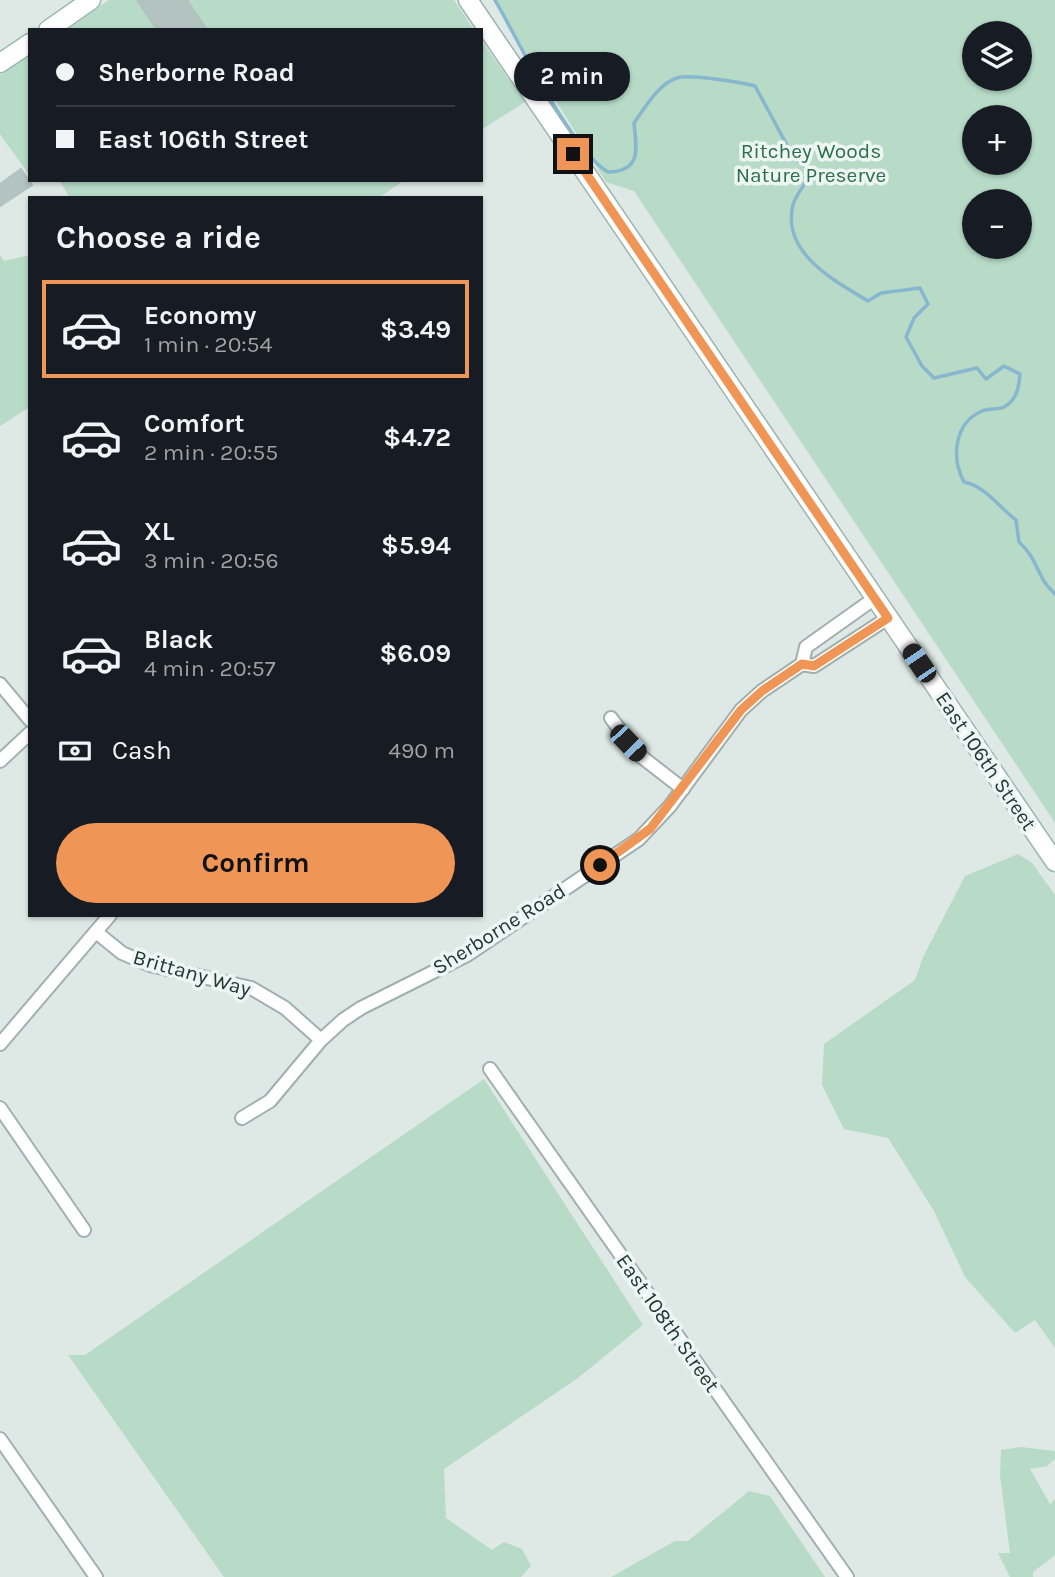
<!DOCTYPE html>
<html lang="en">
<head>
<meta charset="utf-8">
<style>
	body { margin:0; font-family:Karla,sans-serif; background:#20242c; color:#f1f3f6; height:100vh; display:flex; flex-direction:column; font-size:26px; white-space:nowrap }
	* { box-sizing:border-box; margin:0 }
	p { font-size:23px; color:#9ea1a6 }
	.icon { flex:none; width:38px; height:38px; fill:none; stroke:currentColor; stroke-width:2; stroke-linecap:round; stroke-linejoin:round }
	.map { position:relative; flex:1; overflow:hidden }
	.sheet { position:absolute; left:28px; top:196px; width:455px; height:721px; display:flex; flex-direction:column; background:#171b24; border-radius:0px; box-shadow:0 2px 5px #0004 }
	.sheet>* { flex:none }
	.banner { position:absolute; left:28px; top:28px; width:455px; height:154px; border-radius:0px; box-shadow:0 2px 5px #0004; display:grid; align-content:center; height:154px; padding:0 28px; background:#171b24 }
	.fabs { position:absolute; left:962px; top:21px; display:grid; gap:14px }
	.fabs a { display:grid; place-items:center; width:70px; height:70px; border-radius:50%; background:#171b24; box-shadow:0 2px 5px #0004; font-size:35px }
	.end { position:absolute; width:32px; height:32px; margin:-16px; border:9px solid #ef9656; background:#111; box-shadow:0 0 0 4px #111 }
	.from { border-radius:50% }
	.bubble { position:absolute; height:49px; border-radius:24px; background:#171b24; box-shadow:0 2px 5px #0004; font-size:23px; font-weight:700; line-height:49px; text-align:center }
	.car { position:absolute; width:21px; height:42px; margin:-21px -10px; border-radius:9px; box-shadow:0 0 5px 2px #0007; background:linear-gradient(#222 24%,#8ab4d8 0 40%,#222 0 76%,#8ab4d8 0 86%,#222 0) }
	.banner b { display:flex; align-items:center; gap:24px; height:66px; font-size:26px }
	.banner b+b { border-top:2px solid #363941 }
	.banner i { width:18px; height:18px; background:#f1f3f6 }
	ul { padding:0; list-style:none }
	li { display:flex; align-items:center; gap:21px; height:98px; margin:0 14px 10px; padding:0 14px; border:4px solid transparent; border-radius:0px }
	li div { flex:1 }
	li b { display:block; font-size:26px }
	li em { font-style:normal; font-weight:700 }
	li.on { border-color:#ef9656 }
	li>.icon { width:63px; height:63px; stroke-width:1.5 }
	h2 { padding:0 28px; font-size:32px; line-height:84px }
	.pay { display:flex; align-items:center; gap:18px; height:77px; padding:0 28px; font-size:26px }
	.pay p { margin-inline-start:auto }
	.button { display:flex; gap:14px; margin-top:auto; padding:14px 28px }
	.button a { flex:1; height:80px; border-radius:42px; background:#ef9656; color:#111; font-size:28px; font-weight:700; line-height:80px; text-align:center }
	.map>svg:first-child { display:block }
	.green { fill:#b7dbc7; fill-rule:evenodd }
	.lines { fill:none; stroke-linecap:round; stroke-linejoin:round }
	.stream { stroke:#86b7ce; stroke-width:3.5 }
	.building { fill:#b3c4c0; stroke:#b1c3be; stroke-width:2 }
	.street-casing { stroke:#a1b0ae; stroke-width:16 }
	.secondary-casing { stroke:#9db5b0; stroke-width:21 }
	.street { stroke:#fff; stroke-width:12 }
	.secondary { stroke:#fff; stroke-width:18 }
	.route { stroke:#ef9656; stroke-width:9 }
	.labels { text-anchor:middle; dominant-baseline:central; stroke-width:7; stroke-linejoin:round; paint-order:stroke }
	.park-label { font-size:21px; fill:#2b6e51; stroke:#eef6f3 }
	.street-label { font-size:21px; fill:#203836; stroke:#eef6f3 }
</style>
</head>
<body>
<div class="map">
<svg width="1055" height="1577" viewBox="0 0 1055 1577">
	<rect width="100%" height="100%" fill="#dee9e6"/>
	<g class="green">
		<polygon points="109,0 454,0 474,30 66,30"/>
		<path d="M 494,0 L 1055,0 L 1055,823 L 634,191 L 606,182 ZM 975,33 L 1020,33 L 1020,79 L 975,79 ZM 975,117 L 1020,117 L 1020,163 L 975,163 ZM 975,201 L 1020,201 L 1020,247 L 975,247 Z"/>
		<polygon points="481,40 525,102 481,130"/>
		<polygon points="30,55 30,176 0,134 0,75"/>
		<polygon points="59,180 405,180 378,198 70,198"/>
		<polygon points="0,255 4,261 30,255 30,407 0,426"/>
		<polygon points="1018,854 1032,863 1055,895 1055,1348 1035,1320 1015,1333 965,1277 934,1211 888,1138 844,1129 822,1085 824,1044 915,980 923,957 965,876"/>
		<polygon points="484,1079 643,1325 578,1378 444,1469 446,1518 492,1550 504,1542 522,1549 531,1566 521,1577 224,1577 68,1355 85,1355"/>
		<polygon points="1021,1447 1055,1451 1055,1459 1047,1466 1030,1469 1050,1504 1055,1499 1055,1555 1033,1572 1033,1577 1010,1577 998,1553 1010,1553 1000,1475 1001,1450"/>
		<polygon points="749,1491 770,1496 825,1577 611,1577 675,1541 688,1541"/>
	</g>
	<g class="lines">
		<path class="stream" d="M 495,0 C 518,40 572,151 608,172 C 643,171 636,147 634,123 C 644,109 659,83 677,78 C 689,74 741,82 755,86 L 788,147 L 799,162 L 812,172 C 807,182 796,194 793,205 C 781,253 835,281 868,301 L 881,293 L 920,288 L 928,304 L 914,318 L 906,337 L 922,366 L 934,378 L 977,368 L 986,379 L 1004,366 L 1020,374 C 1019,387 1017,400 1004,407 C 998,410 989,408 982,411 C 954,423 951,458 964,482 C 985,486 999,507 1016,520 L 1019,542 C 1039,560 1036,577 1055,594"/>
	</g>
	<g class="building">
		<polygon points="137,0 187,0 207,30 157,30"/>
		<polygon points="21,169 32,185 0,206 0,184"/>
	</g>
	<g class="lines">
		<defs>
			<g id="street">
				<polyline points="875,598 806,647 802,664 814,666 888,618"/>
				<polyline points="0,684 30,720"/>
				<polyline points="611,718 638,754 683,789"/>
				<polyline points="0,761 30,733"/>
				<polyline points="96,932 122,953 150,965 251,988 285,1008 321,1040"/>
				<polyline points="0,1044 110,915"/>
				<polyline points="490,1069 847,1577"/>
				<polyline points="0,1108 84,1230"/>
				<polyline points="242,1118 270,1101 321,1040 343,1020 361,1008 467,955 639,839 670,806 741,710 762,691 802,664"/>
				<polyline points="0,1439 96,1577"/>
			</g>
			<g id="secondary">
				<polyline points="468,0 1055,862"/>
				<polyline points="48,30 91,0"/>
				<polyline points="0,63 30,43"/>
			</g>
		</defs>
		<use href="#street" class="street-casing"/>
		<use href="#secondary" class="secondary-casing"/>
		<use href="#street" class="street"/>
		<use href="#secondary" class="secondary"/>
	</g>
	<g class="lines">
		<polyline class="route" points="573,154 888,618 814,666 802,664 762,691 741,710 650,829 600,865"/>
	</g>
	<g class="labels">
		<g class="park-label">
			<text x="811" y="151">Ritchey Woods<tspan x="811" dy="24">Nature Preserve</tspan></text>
		</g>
		<g class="street-label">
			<text transform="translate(986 761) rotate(56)">East 106th Street</text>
			<text transform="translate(499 929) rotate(-32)">Sherborne Road</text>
			<text transform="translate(192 973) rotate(16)">Brittany Way</text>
			<text transform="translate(668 1323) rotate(55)">East 108th Street</text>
		</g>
	</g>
</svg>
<div class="fabs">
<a><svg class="icon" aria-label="layers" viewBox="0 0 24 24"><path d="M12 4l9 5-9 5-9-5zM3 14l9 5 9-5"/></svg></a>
<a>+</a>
<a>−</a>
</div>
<i class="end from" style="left:600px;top:865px"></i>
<i class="end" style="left:573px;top:154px"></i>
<div class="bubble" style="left:514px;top:52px;width:116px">2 min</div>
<i class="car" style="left:919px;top:663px;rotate:326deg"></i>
<i class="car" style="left:628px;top:743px;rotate:136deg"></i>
<div class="banner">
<b><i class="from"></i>Sherborne Road</b>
<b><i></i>East 106th Street</b>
</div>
<section class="sheet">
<h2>Choose a ride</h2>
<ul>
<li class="on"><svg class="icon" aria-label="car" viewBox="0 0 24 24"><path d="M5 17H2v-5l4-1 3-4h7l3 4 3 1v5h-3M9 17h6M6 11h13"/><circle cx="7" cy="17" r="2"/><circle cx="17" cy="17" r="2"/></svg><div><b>Economy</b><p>1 min · 20:54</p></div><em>$3.49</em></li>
<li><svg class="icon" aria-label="car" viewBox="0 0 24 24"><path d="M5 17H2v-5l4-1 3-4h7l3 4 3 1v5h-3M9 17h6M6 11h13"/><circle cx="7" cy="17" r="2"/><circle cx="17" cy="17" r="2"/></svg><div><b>Comfort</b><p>2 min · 20:55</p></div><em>$4.72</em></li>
<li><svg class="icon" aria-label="car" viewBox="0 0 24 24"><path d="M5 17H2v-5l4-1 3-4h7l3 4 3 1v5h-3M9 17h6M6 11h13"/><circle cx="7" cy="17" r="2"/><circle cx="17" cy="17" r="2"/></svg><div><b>XL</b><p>3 min · 20:56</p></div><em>$5.94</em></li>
<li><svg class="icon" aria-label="car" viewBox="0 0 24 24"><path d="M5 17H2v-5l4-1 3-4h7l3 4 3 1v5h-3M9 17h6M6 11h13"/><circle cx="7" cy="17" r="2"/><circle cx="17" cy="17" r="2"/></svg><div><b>Black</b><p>4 min · 20:57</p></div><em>$6.09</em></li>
</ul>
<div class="pay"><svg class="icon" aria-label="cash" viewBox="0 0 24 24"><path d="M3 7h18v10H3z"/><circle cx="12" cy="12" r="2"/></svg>Cash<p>490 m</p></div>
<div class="button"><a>Confirm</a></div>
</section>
</div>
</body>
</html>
